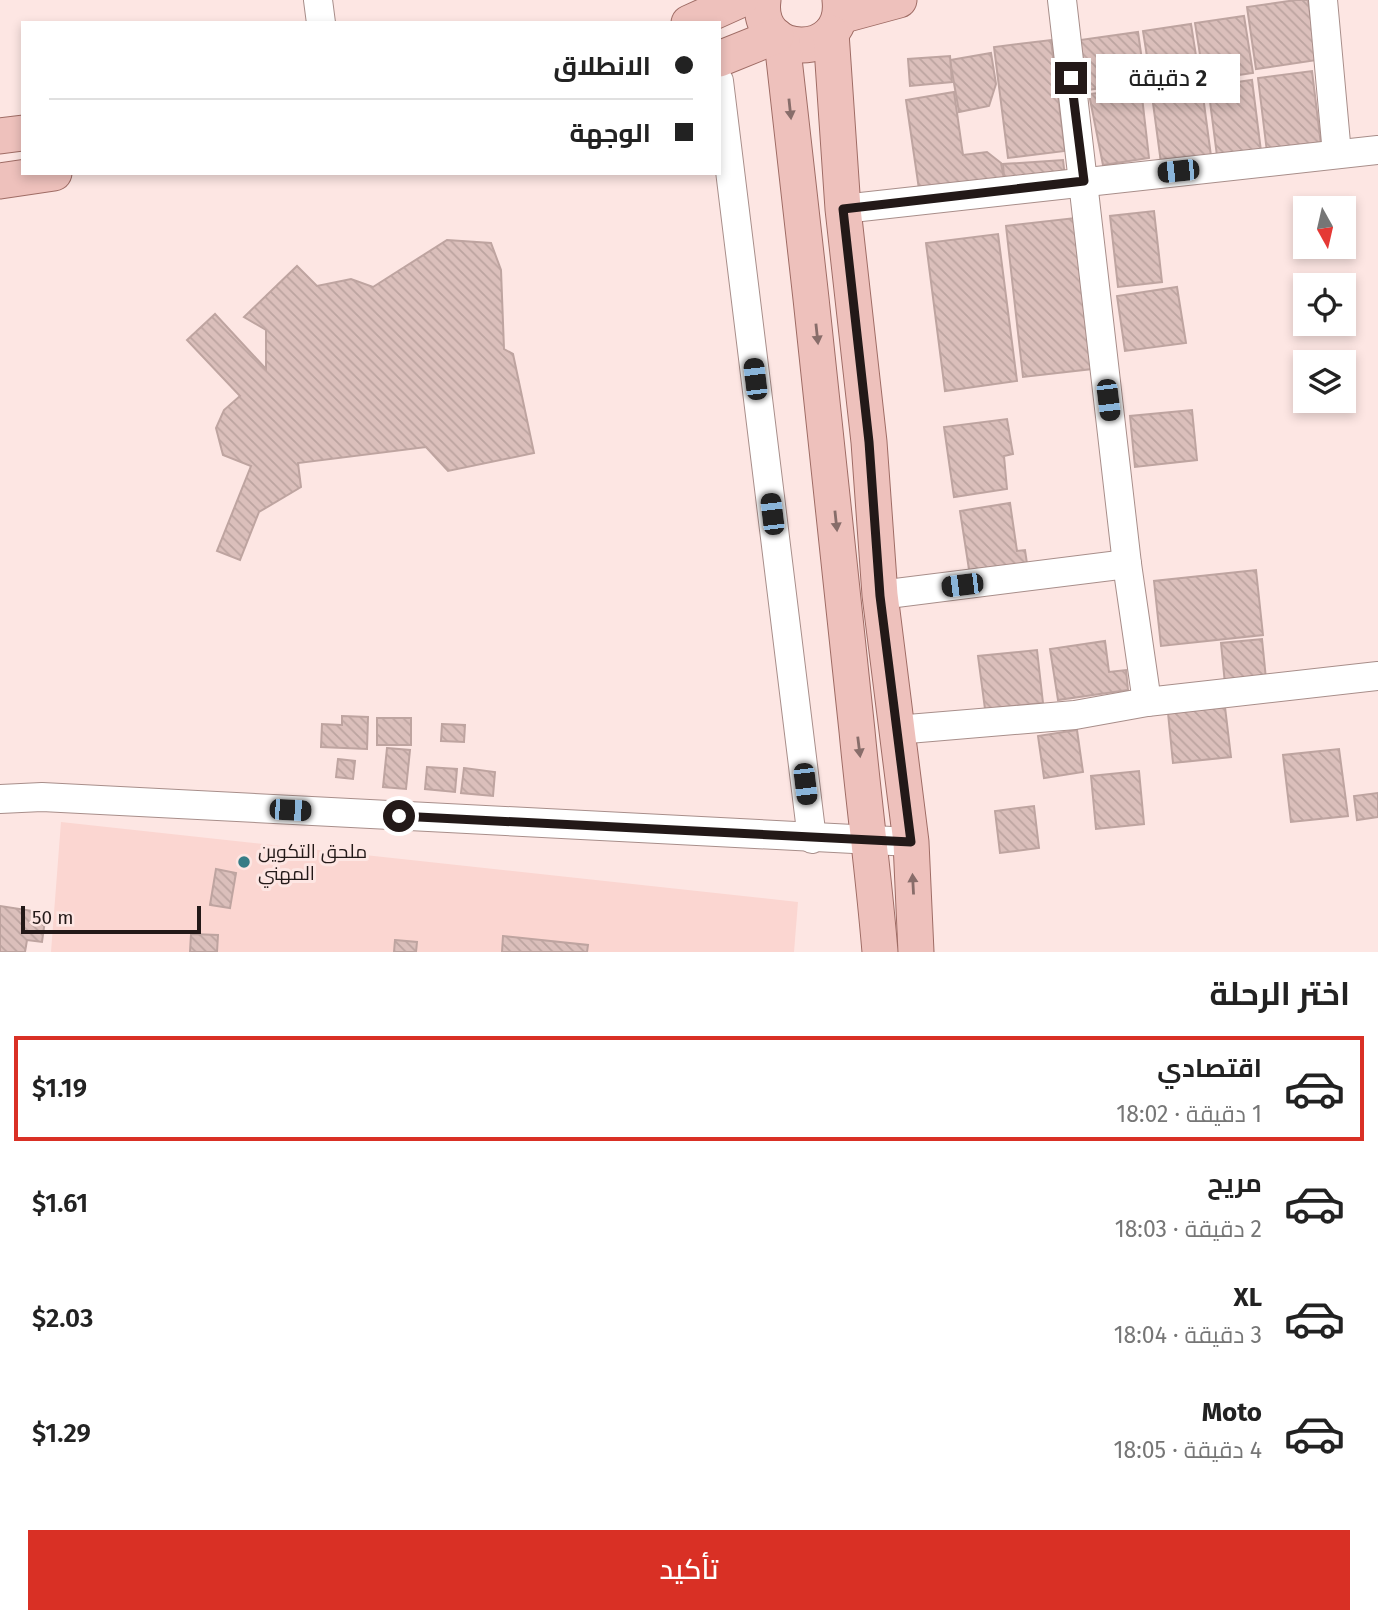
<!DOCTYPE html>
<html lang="ar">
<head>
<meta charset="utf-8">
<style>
	body { margin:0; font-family:"Fira Sans",Cairo,sans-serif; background:#f2f2f2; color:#222; direction:rtl; height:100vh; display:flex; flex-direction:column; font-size:26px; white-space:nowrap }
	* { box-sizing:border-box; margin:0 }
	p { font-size:23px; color:#767676 }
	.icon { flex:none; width:38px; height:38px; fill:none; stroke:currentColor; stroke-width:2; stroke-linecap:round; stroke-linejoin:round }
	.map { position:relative; height:952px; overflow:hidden; direction:ltr }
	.drawer { display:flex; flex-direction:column; background:#fff; flex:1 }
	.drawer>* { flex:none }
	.hud { position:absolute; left:21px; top:21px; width:700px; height:154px; border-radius:0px; box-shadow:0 4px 10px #0003; direction:rtl; display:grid; align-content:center; height:154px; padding:0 28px; background:#fff }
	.needle { width:46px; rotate:172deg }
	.buttons { position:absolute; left:1293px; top:196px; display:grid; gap:14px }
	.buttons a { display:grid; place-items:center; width:63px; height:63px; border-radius:0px; background:#fff; box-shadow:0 4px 10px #0003; font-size:35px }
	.scale { position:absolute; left:21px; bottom:18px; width:180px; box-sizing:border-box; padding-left:7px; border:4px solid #231918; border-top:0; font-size:19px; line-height:24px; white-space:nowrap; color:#231918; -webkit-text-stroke:5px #fde6e3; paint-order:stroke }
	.end { position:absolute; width:32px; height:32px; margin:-16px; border:9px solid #231918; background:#fff; box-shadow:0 0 0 4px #fff }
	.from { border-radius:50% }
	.bubble { position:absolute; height:49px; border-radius:0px; background:#fff; box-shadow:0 4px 10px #0003; font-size:23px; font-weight:600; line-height:49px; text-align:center; direction:rtl }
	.car { position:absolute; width:21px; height:42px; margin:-21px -10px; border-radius:9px; box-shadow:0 0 5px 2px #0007; background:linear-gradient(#222 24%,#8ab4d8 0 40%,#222 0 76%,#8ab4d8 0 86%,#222 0) }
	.hud b { display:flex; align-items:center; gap:24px; height:66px; font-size:26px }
	.hud b+b { border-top:2px solid #e0e0e0 }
	.hud i { width:18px; height:18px; background:#222 }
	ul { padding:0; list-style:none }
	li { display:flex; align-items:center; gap:21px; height:105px; margin:0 14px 10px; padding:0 14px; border:4px solid transparent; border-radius:0px }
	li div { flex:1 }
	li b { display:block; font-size:26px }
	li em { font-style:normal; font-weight:600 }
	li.current { border-color:#d93025 }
	li>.icon { width:63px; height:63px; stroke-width:1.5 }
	h2 { padding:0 28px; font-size:32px; line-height:84px }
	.button { display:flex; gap:14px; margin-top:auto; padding:14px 28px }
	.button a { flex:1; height:80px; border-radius:0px; background:#d93025; color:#fff; font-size:28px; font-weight:600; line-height:80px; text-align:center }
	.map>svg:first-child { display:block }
	.built { fill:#fbd6d1 }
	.building { fill:url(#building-back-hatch); stroke:#bea4a0; stroke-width:2 }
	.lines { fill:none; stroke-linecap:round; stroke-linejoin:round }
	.minor-casing { stroke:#a88e8a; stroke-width:30 }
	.major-casing { stroke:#9f6c65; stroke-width:37 }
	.minor { stroke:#fff; stroke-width:28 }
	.major { stroke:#eec1bc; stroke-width:35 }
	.oneway { fill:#886d6a }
	.route { stroke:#231918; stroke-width:9 }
	.poi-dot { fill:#357c86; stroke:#fde6e3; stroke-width:2.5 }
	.labels { text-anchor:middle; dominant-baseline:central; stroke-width:6; stroke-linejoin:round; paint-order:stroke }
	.poi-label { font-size:19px; fill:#231918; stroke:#fde6e3; text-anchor:start }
</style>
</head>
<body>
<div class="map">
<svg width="1378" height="952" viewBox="0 0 1378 952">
	<defs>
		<pattern id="building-back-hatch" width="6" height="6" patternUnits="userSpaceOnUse" patternTransform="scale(1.75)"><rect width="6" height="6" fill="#dbbfbb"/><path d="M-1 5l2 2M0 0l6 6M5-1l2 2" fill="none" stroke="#bca4a0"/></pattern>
	</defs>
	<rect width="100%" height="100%" fill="#fde6e3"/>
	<polygon class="built" points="61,822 798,902 794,952 51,952"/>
	<g class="building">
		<polygon points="1296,0 1308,0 1317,60 1256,69 1247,7"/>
		<polygon points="1244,16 1253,73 1204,80 1195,23"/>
		<polygon points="1191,24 1199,75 1151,82 1143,31"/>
		<polygon points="1138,32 1145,82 1087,90 1080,40"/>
		<polygon points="1051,40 1065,151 1008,158 994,47"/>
		<polygon points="991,53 996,84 989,106 959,112 950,60"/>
		<polygon points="950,56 952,82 910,86 908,59"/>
		<polygon points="1312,71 1321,145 1267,152 1258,78"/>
		<polygon points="1252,80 1261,151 1217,156 1208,86"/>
		<polygon points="1201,81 1211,156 1161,163 1151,88"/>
		<polygon points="1141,88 1149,158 1103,165 1089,94"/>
		<polygon points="954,92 963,155 987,152 1001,163 1005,183 920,196 906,100"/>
		<polygon points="1063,160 1066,185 1005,190 1003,164"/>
		<polygon points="1154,211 1162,282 1118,287 1110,216"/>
		<polygon points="1075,218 1092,369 1023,377 1006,226"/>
		<polygon points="998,234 1017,381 945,391 926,243"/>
		<polygon points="447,240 491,243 501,270 504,349 513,354 534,453 448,471 426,447 298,463 301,487 259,512 240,560 217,551 251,466 223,455 216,428 224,410 240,396 187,340 215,314 266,369 266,330 244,317 297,266 317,286 351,279 373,287"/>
		<polygon points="1177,287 1186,343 1125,351 1117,296"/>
		<polygon points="1192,410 1197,460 1135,467 1130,416"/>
		<polygon points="1007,419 1013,454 1004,456 1007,489 954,497 944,427"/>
		<polygon points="1010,503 1017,551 1025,550 1029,577 970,576 960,511"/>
		<polygon points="1256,570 1263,635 1161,646 1154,581"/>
		<polygon points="1262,639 1266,679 1225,684 1221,643"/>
		<polygon points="1105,641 1109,672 1126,670 1128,690 1058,700 1050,649"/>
		<polygon points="1037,650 1043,703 985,709 978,656"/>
		<polygon points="1225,707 1231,757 1173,763 1168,713"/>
		<polygon points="342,716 368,717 367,749 321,747 322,724 342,725"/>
		<rect x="377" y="718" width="34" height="27"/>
		<polygon points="442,724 465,725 464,742 441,741"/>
		<polygon points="1077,730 1083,772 1044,778 1038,736"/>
		<polygon points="387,748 410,750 406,789 383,787"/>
		<polygon points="1339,749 1348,816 1291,822 1283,755"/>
		<polygon points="338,759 355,761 353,779 336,777"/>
		<polygon points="427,767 457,769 455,792 425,789"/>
		<polygon points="464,768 495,772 493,796 461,793"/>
		<polygon points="1139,771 1144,824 1096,829 1091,776"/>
		<polygon points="1378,793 1378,817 1357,820 1354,796"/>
		<polygon points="1034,806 1039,848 1000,853 995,811"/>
		<polygon points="216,869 236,873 230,908 210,905"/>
		<polygon points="0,906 46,913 42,942 27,940 25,952 0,952"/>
		<polygon points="191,934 218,935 217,952 190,952"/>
		<polygon points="503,936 588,945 587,952 502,952"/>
		<polygon points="395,940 417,942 416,952 394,952"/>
	</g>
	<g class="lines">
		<defs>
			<g id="minor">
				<polyline points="318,0 321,23"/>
				<polyline points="1062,0 1127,564 1147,702"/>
				<polyline points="1323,0 1337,154"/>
				<polyline points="719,81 812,839"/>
				<polyline points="843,209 1378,150"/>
				<polyline points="880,595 1127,564"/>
				<polyline points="896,730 1075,715 1147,702 1378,676"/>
				<polyline points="0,799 42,797 911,842"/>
			</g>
			<g id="major">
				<path d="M 763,0 C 755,59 847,61 840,0"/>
				<polyline points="840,16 899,0"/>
				<polyline points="689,23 740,0"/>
				<polyline points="831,33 843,209 869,442 880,595 911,842 916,952"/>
				<path d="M 782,41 C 808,271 834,500 857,731 C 864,805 874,878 880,952"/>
				<polyline points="719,59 776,36"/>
				<polyline points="0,136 23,133"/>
				<polyline points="0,181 54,173"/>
			</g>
		</defs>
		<use href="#minor" class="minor-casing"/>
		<use href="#major" class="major-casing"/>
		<use href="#minor" class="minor"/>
		<use href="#major" class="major"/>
	</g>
	<defs><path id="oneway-solid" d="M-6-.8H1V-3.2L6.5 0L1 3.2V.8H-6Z" transform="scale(1.75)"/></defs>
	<g class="oneway">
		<use href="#oneway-solid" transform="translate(790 109) rotate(84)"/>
		<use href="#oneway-solid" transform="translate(817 334) rotate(84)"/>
		<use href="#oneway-solid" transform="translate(836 521) rotate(84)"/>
		<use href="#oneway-solid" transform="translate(859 747) rotate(83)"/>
		<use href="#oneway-solid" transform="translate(913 884) rotate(-93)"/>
	</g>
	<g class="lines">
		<polyline class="route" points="399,816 911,842 880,596 869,442 843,209 1084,181 1071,78"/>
	</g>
	<circle class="poi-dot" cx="244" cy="862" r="7"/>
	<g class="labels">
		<g class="poi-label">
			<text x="258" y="851">ملحق التكوين<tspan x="258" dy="22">المهني</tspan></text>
		</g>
	</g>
</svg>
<div class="buttons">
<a><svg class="needle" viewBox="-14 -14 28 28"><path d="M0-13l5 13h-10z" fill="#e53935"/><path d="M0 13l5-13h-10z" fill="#767676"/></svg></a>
<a><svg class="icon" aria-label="locate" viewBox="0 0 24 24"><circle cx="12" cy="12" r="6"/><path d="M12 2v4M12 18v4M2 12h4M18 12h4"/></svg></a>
<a><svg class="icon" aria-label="layers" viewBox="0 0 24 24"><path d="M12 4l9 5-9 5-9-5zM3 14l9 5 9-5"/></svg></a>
</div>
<div class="scale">50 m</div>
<i class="end from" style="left:399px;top:816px"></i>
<i class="end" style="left:1071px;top:78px"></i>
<div class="bubble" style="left:1096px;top:54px;width:144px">2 دقيقة</div>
<i class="car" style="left:1178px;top:171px;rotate:264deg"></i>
<i class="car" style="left:755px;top:379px;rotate:353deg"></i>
<i class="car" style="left:1108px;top:400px;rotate:173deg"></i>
<i class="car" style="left:772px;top:514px;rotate:353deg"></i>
<i class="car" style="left:962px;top:585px;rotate:263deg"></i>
<i class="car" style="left:805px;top:784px;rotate:173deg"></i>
<i class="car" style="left:290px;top:810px;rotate:93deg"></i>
<div class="hud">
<b><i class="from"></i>الانطلاق</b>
<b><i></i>الوجهة</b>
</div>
</div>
<section class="drawer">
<h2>اختر الرحلة</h2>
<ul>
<li class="current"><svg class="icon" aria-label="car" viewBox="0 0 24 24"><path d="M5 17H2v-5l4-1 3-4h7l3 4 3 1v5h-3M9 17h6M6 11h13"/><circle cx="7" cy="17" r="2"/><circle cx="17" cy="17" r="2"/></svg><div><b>اقتصادي</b><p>1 دقيقة · 18:02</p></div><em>$1.19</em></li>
<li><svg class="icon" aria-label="car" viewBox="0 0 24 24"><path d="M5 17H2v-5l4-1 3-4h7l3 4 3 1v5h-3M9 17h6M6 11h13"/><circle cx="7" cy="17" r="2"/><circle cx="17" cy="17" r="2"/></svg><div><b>مريح</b><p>2 دقيقة · 18:03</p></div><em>$1.61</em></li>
<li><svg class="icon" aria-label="car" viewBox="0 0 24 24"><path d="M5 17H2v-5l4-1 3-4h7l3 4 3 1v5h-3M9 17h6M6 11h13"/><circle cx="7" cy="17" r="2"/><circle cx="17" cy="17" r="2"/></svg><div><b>XL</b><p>3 دقيقة · 18:04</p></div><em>$2.03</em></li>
<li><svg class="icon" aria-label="car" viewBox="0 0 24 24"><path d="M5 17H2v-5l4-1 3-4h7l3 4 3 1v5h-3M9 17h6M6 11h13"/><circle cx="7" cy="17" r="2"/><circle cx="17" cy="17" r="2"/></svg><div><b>Moto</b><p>4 دقيقة · 18:05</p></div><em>$1.29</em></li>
</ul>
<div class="button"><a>تأكيد</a></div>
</section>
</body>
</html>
